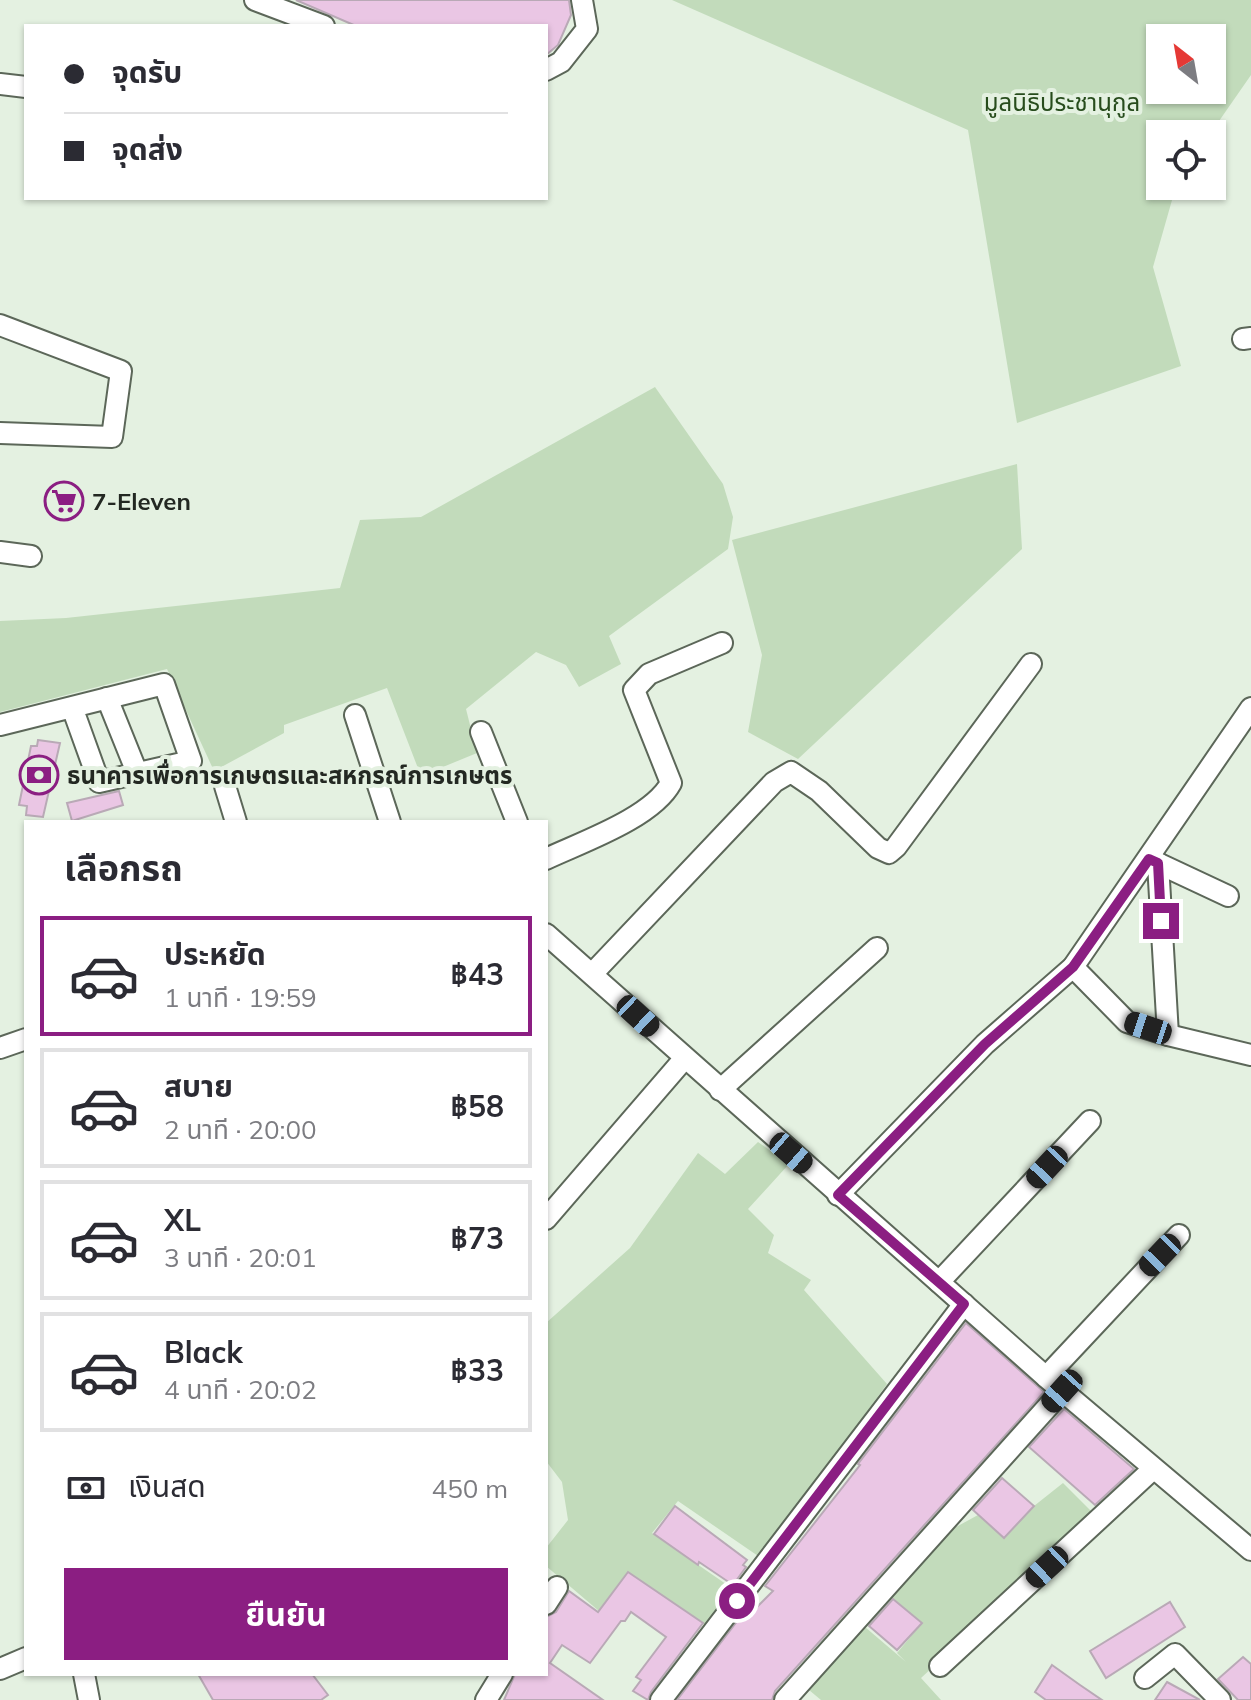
<!DOCTYPE html>
<html lang="th">
<head>
<meta charset="utf-8">
<style>
	body { margin:0; font-family:Mulish,"Noto Sans Thai",sans-serif; background:#f2f2f3; color:#2b2b33; height:100vh; display:flex; flex-direction:column; font-size:30px; white-space:nowrap }
	* { box-sizing:border-box; margin:0 }
	p { font-size:26px; color:#7c7c81 }
	.icon { flex:none; width:44px; height:44px; fill:none; stroke:currentColor; stroke-width:2; stroke-linecap:round; stroke-linejoin:round }
	.map { position:relative; flex:1; overflow:hidden }
	.side { position:absolute; left:24px; top:820px; width:524px; height:856px; display:flex; flex-direction:column; background:#fff; border-radius:0px; box-shadow:0 2px 6px #0004 }
	.side>* { flex:none }
	.hud { position:absolute; left:24px; top:24px; width:524px; height:176px; border-radius:0px; box-shadow:0 2px 6px #0004; display:grid; align-content:center; height:176px; padding:0 40px; background:#fff }
	.needle { width:52px; rotate:329deg }
	.controls { position:absolute; left:1146px; top:24px; display:grid; gap:16px }
	.controls a { display:grid; place-items:center; width:80px; height:80px; border-radius:0px; background:#fff; box-shadow:0 2px 6px #0004; font-size:40px }
	.end { position:absolute; width:36px; height:36px; margin:-18px; border:10px solid #8b1e82; background:#fff; box-shadow:0 0 0 4px #fff }
	.from { border-radius:50% }
	.car { position:absolute; width:24px; height:48px; margin:-24px -12px; border-radius:10px; box-shadow:0 0 6px 2px #0007; background:linear-gradient(#222 24%,#8ab4d8 0 40%,#222 0 76%,#8ab4d8 0 86%,#222 0) }
	.hud b { display:flex; align-items:center; gap:28px; height:76px; font-size:30px }
	.hud b+b { border-top:2px solid #e1e1e2 }
	.hud i { width:20px; height:20px; background:#2b2b33 }
	ul { padding:0; list-style:none }
	li { display:flex; align-items:center; gap:24px; height:120px; margin:0 16px 12px; padding:0 24px; border:4px solid #e1e1e2; border-radius:0px }
	li div { flex:1 }
	li b { display:block; font-size:30px }
	li em { font-style:normal; font-weight:700 }
	li.on { border-color:#8b1e82 }
	li>.icon { width:72px; height:72px; stroke-width:1.5 }
	h2 { padding:0 40px; font-size:36px; line-height:96px }
	.pay { display:flex; align-items:center; gap:20px; height:88px; padding:0 40px; font-size:30px }
	.pay p { margin-inline-start:auto }
	.primary-button { display:flex; gap:16px; margin-top:auto; padding:16px 40px }
	.primary-button a { flex:1; height:92px; border-radius:0px; background:#8b1e82; color:#fff; font-size:32px; font-weight:700; line-height:92px; text-align:center }
	.map>svg:first-child { display:block }
	.green { fill:#c2dbbb; fill-rule:evenodd }
	.building { fill:#eac6e4; stroke:#b9a9b6; stroke-width:2 }
	.lines { fill:none; stroke-linecap:round; stroke-linejoin:round }
	.minor-casing { stroke:#5c6759; stroke-width:24 }
	.minor { stroke:#fff; stroke-width:20 }
	.route { stroke:#8b1e82; stroke-width:10 }
	.labels { text-anchor:middle; dominant-baseline:central; stroke-width:8; stroke-linejoin:round; paint-order:stroke }
	.park-label { font-size:24px; fill:#274c1c; stroke:#e4f1e1 }
	.poi-label { font-size:24px; font-weight:bold; fill:#232822; stroke:#e4f1e1; text-anchor:start }
</style>
</head>
<body>
<div class="map">
<svg width="1251" height="1700" viewBox="0 0 1251 1700">
	<rect width="100%" height="100%" fill="#e4f1e1"/>
	<g class="green">
		<path d="M 672,0 L 1251,0 L 1251,75 L 1210,134 L 1160,134 L 1160,186 L 1176,186 L 1153,267 L 1181,366 L 1017,423 L 968,130 ZM 1212,38 L 1212,90 L 1160,90 L 1160,38 Z"/>
		<polygon points="655,387 723,484 733,517 728,549 609,636 621,664 579,687 566,665 536,652 466,709 477,753 421,776 387,688 284,725 284,733 214,771 167,669 0,712 0,621 66,618 340,588 360,520 421,517"/>
		<polygon points="1017,464 1022,549 798,759 748,732 762,655 732,540"/>
		<polygon points="758,1142 789,1164 748,1209 774,1235 768,1253 811,1280 804,1290 887,1384 761,1558 678,1501 652,1533 736,1591 708,1627 628,1573 599,1611 546,1566 546,1548 568,1520 562,1482 546,1461 546,1323 630,1248 698,1153 725,1174"/>
		<polygon points="1063,1483 1096,1516 921,1678 941,1700 821,1700 809,1690 865,1627 906,1662 897,1653 922,1623 889,1595 947,1532 978,1515 1005,1538 1034,1506"/>
	</g>
	<g class="building">
		<polygon points="296,0 569,0 571,15 558,45 546,55 546,26 356,26"/>
		<polygon points="38,740 60,743 43,817 26,815 27,806 19,805 31,746 37,746"/>
		<polygon points="119,791 123,805 72,821 67,803"/>
		<polygon points="966,1323 1044,1392 775,1691 772,1700 677,1700 748,1607 753,1611 773,1591 765,1586 860,1465 858,1464"/>
		<polygon points="1064,1409 1134,1469 1095,1505 1029,1447"/>
		<polygon points="1002,1478 1034,1506 1004,1538 973,1510"/>
		<polygon points="675,1506 747,1560 743,1565 746,1567 733,1585 699,1562 698,1565 654,1534"/>
		<polygon points="628,1572 703,1623 651,1692 648,1700 633,1691 641,1680 636,1677 666,1637 631,1612 625,1621 621,1621 590,1663 562,1645 550,1663 603,1700 504,1700 515,1674 546,1674 546,1617 556,1612 569,1591 598,1612"/>
		<polygon points="893,1599 922,1623 897,1650 869,1626"/>
		<polygon points="1170,1602 1185,1627 1106,1678 1090,1651"/>
		<polygon points="1243,1657 1251,1664 1251,1700 1238,1700 1218,1679"/>
		<polygon points="1052,1665 1080,1685 1102,1700 1046,1700 1035,1692"/>
		<polygon points="198,1674 312,1674 328,1695 321,1700 213,1700"/>
		<polygon points="1167,1682 1200,1700 1155,1700"/>
	</g>
	<g class="lines">
		<defs>
			<g id="minor">
				<polyline points="255,0 324,26"/>
				<polyline points="546,70 561,62 587,29 582,0"/>
				<polyline points="0,84 26,87"/>
				<polyline points="0,325 121,371 112,437 0,433"/>
				<polyline points="1243,339 1251,338"/>
				<polyline points="0,552 31,556"/>
				<polyline points="107,698 138,775"/>
				<polyline points="355,715 390,822"/>
				<polyline points="0,725 164,684 191,761 99,782 72,707"/>
				<polyline points="481,732 517,822"/>
				<polyline points="225,786 236,822"/>
				<path d="M 546,859 C 582,842 652,818 671,783 L 634,690 L 649,674 L 722,643"/>
				<polyline points="1149,859 1228,896"/>
				<polyline points="1158,863 1168,1035"/>
				<polyline points="546,934 1046,1377 1251,1550"/>
				<polyline points="1073,967 1127,1022 1168,1035 1251,1055"/>
				<polyline points="592,974 774,782 791,772 819,791 878,848 889,853 896,847 1031,664"/>
				<polyline points="0,1048 26,1039"/>
				<polyline points="720,1090 877,948"/>
				<polyline points="838,1195 985,1044 1073,967 1251,708"/>
				<polyline points="546,1219 684,1059"/>
				<polyline points="939,1282 1090,1121"/>
				<polyline points="1046,1377 1179,1235"/>
				<polyline points="546,1604 557,1587"/>
				<polyline points="940,1666 1153,1469"/>
				<polyline points="0,1669 26,1658"/>
				<polyline points="84,1674 89,1700"/>
				<polyline points="1145,1678 1175,1654 1220,1700"/>
				<polyline points="486,1700 502,1674"/>
				<polyline points="661,1700 964,1304"/>
				<polyline points="785,1700 1062,1391"/>
			</g>
		</defs>
		<use href="#minor" class="minor-casing"/>
		<use href="#minor" class="minor"/>
	</g>
	<g class="lines">
		<polyline class="route" points="737,1601 964,1304 838,1195 985,1044 1073,967 1149,859 1158,863 1161,921"/>
	</g>
	<defs>
		<symbol id="supermarket-ring" viewBox="-11 -11 22 22"><circle r="9.5" fill="#e4f1e1" stroke="#8b1e82" stroke-width="1.5"/><path d="M-6-5.5h2.5l.6 2H6L4.5 2H-2.5L-4.4-4H-6ZM-1.5 3.2a1.3 1.3 0 1 0 .1 0ZM3 3.2a1.3 1.3 0 1 0 .1 0Z" fill="#8b1e82"/></symbol>
		<symbol id="bank-ring" viewBox="-11 -11 22 22"><circle r="9.5" fill="#e4f1e1" stroke="#8b1e82" stroke-width="1.5"/><path d="M-6-4H6V4H-6ZM0-2.3a2.3 2.3 0 1 0 0 4.6a2.3 2.3 0 1 0 0-4.6Z" fill="#8b1e82"/></symbol>
	</defs>
	<g fill-rule="evenodd">
		<use href="#supermarket-ring" x="42" y="479" width="44" height="44"/>
		<use href="#bank-ring" x="17" y="753" width="44" height="44"/>
	</g>
	<g class="labels">
		<g class="park-label">
			<text x="1062" y="102">มูลนิธิประชานุกูล</text>
		</g>
		<g class="poi-label">
			<text x="92" y="501">7-Eleven</text>
			<text x="67" y="775">ธนาคารเพื่อการเกษตรและสหกรณ์การเกษตร</text>
		</g>
	</g>
</svg>
<div class="controls">
<a><svg class="needle" viewBox="-14 -14 28 28"><path d="M0-13l5 13h-10z" fill="#e53935"/><path d="M0 13l5-13h-10z" fill="#7c7c81"/></svg></a>
<a><svg class="icon" aria-label="locate" viewBox="0 0 24 24"><circle cx="12" cy="12" r="6"/><path d="M12 2v4M12 18v4M2 12h4M18 12h4"/></svg></a>
</div>
<i class="end from" style="left:737px;top:1601px"></i>
<i class="end" style="left:1161px;top:921px"></i>
<i class="car" style="left:638px;top:1016px;rotate:133deg"></i>
<i class="car" style="left:1148px;top:1028px;rotate:288deg"></i>
<i class="car" style="left:791px;top:1153px;rotate:131deg"></i>
<i class="car" style="left:1047px;top:1167px;rotate:223deg"></i>
<i class="car" style="left:1160px;top:1255px;rotate:224deg"></i>
<i class="car" style="left:1062px;top:1391px;rotate:222deg"></i>
<i class="car" style="left:1047px;top:1567px;rotate:227deg"></i>
<div class="hud">
<b><i class="from"></i>จุดรับ</b>
<b><i></i>จุดส่ง</b>
</div>
<section class="side">
<h2>เลือกรถ</h2>
<ul>
<li class="on"><svg class="icon" aria-label="car" viewBox="0 0 24 24"><path d="M5 17H2v-5l4-1 3-4h7l3 4 3 1v5h-3M9 17h6M6 11h13"/><circle cx="7" cy="17" r="2"/><circle cx="17" cy="17" r="2"/></svg><div><b>ประหยัด</b><p>1 นาที · 19:59</p></div><em>฿43</em></li>
<li><svg class="icon" aria-label="car" viewBox="0 0 24 24"><path d="M5 17H2v-5l4-1 3-4h7l3 4 3 1v5h-3M9 17h6M6 11h13"/><circle cx="7" cy="17" r="2"/><circle cx="17" cy="17" r="2"/></svg><div><b>สบาย</b><p>2 นาที · 20:00</p></div><em>฿58</em></li>
<li><svg class="icon" aria-label="car" viewBox="0 0 24 24"><path d="M5 17H2v-5l4-1 3-4h7l3 4 3 1v5h-3M9 17h6M6 11h13"/><circle cx="7" cy="17" r="2"/><circle cx="17" cy="17" r="2"/></svg><div><b>XL</b><p>3 นาที · 20:01</p></div><em>฿73</em></li>
<li><svg class="icon" aria-label="car" viewBox="0 0 24 24"><path d="M5 17H2v-5l4-1 3-4h7l3 4 3 1v5h-3M9 17h6M6 11h13"/><circle cx="7" cy="17" r="2"/><circle cx="17" cy="17" r="2"/></svg><div><b>Black</b><p>4 นาที · 20:02</p></div><em>฿33</em></li>
</ul>
<div class="pay"><svg class="icon" aria-label="cash" viewBox="0 0 24 24"><path d="M3 7h18v10H3z"/><circle cx="12" cy="12" r="2"/></svg>เงินสด<p>450 m</p></div>
<div class="primary-button"><a>ยืนยัน</a></div>
</section>
</div>
</body>
</html>
